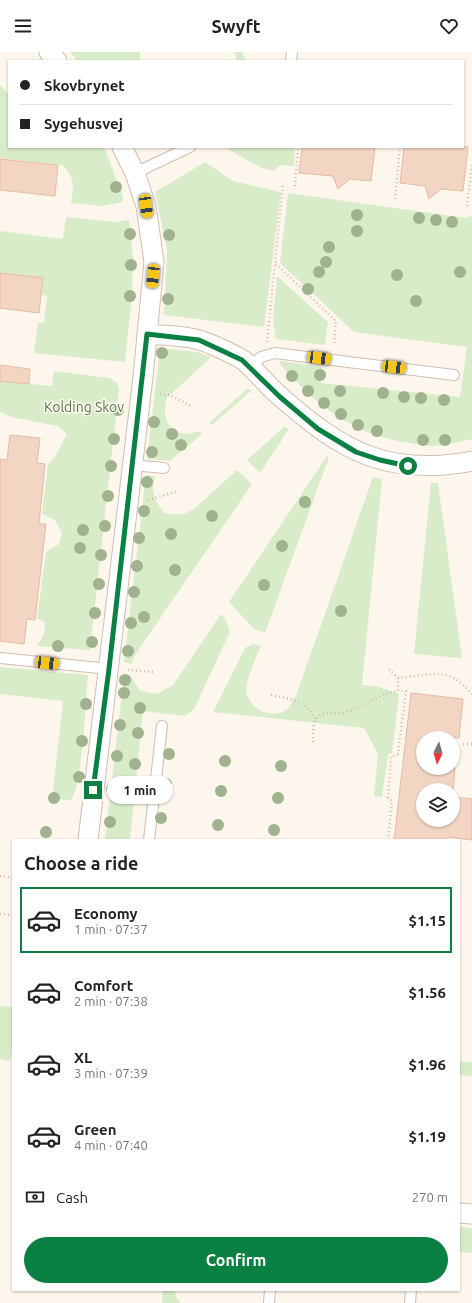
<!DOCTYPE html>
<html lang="en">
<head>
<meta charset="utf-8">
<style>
	body { margin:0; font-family:Ubuntu,sans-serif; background:#f6f6f6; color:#222; height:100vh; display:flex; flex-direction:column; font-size:15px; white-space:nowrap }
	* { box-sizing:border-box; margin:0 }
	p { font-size:13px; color:#767676 }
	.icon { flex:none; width:22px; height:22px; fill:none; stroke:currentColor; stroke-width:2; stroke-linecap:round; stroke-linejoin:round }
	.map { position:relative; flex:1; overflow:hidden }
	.sheet { position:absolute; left:12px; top:787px; width:448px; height:452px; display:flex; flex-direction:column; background:#fff; border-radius:0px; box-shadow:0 1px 3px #0004 }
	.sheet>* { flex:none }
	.banner { position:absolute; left:8px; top:8px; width:456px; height:88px; border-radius:0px; box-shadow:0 1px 3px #0004; display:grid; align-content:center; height:88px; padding:0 12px; background:#fff }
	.needle { width:26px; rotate:185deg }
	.buttons { position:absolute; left:416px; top:679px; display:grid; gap:8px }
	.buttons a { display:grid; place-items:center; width:44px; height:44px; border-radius:50%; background:#fff; box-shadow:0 1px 3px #0004; font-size:20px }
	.end { position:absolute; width:18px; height:18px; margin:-9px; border:5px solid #0b8043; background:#fff; box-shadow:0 0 0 2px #fff }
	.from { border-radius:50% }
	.bubble { position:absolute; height:28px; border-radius:14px; background:#fff; box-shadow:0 1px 3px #0004; font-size:13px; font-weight:700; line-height:28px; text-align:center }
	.car { position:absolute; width:12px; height:24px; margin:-12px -6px; border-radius:5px; box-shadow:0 0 3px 1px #0007; background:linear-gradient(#f5c518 24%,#345 0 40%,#f5c518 0 76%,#345 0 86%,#f5c518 0) }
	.banner b { display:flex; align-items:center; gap:14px; height:38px; font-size:15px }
	.banner b+b { border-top:1px solid #e0e0e0 }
	.banner i { width:10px; height:10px; background:#222 }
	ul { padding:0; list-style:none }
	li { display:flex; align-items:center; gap:12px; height:66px; margin:0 8px 6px; padding:0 4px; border:2px solid transparent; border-radius:0px }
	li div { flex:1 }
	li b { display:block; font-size:15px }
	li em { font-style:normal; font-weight:700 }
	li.selected { border-color:#0b8043 }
	li>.icon { width:36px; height:36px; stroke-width:1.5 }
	h2 { padding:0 12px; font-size:18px; line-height:48px }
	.pay { display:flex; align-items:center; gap:10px; height:44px; padding:0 12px; font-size:15px }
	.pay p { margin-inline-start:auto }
	.action { display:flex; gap:8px; margin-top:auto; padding:8px 12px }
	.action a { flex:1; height:46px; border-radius:24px; background:#0b8043; color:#fff; font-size:16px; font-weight:700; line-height:46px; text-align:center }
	header { display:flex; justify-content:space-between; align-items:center; height:52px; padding:0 12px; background:#fff; font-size:18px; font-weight:700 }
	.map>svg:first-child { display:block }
	.green { fill:#d8ecc9 }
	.building { fill:#f3d5c3; stroke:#e6bba3 }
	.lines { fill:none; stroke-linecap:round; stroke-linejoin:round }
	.service-casing { stroke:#d1beb0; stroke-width:12 }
	.minor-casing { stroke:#d1beb0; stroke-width:21 }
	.path { stroke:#d9b8a5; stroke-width:2.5; stroke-dasharray:1 3; stroke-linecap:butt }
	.service { stroke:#fff; stroke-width:10 }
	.minor { stroke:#fff; stroke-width:19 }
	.tree { fill:#a0b28e }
	.route { stroke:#0b8043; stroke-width:5 }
	.labels { text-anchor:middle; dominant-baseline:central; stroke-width:3; stroke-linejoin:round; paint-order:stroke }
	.park-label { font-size:14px; fill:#537a41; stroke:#fffaf3 }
</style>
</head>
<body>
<header><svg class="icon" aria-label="menu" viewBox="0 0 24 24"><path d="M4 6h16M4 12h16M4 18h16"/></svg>Swyft<svg class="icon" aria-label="heart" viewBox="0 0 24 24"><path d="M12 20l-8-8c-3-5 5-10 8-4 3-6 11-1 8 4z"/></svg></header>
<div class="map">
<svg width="472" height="1251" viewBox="0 0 472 1251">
	<rect width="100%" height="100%" fill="#fdf6ec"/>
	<g class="green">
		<polygon points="70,0 140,0 140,9 78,9"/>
		<polygon points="235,0 242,0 246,9 237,9"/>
		<path d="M 0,33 L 9,43 L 9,95 L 104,95 L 123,145 L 122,150 L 102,154 L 71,151 C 74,136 75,123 62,113 L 0,106 Z"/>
		<polygon points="228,95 295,95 294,114 281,113 273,119 261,116 231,99"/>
		<polygon points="205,110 233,129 281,140 264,275 164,263 167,199 155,140"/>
		<path d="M 288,141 L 466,166 L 472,163 L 472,387 C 459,390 446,393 433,394 C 426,394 418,392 411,391 C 355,385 317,354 281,313 L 279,309 L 322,315 L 321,331 L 460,345 L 467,295 L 354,280 L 280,211 Z"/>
		<polygon points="66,165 117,170 129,168 133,205 132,242 125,310 34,301 38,270 44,271 47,244 42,243 43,226 0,221 0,179 63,187"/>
		<polygon points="277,224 328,270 325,293 276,287 273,268"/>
		<path d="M 160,296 L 197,300 L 211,305 L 167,346 C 159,369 174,389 199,379 L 202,382 L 170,409 L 147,407 Z"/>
		<path d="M 54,319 L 109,326 L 116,330 L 119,336 L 90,598 L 37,594 C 42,586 48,578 43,569 L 37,567 L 46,500 L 59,492 L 62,481 L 55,468 L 42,462 L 48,412 C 58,404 60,393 67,382 L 57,374 L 11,365 L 0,360 L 0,329 L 52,334 Z"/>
		<polygon points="247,337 252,338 212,373 209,371"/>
		<polygon points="284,375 289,377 260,421 247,408"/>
		<polygon points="327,404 329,405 265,581 254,577 229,550"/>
		<path d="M 237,418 L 252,432 L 133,606 L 132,612 L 124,610 L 146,423 L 156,424 C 150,439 155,450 165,461 C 177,464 185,463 195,456 Z"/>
		<path d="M 373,425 L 382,427 L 362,633 L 376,634 L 399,642 L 392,701 L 388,702 L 382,745 L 374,744 L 378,702 L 364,676 L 213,660 L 245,596 L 253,592 L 261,594 C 256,607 244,628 247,642 C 251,659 273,668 287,657 C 291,654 293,647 296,644 Z"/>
		<polygon points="431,431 438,431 462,606 414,602"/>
		<polygon points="221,562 225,566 230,580 194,657 185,664 143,659 130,788 105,788 124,624 130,623 140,639 157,642 173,633"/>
		<path d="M 0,615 L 88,623 C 86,646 82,735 71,748 L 52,747 L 63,649 L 0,642 Z"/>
		<polygon points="0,954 13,955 13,989 10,1009 0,1007"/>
		<polygon points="459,1009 472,1010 472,1024 459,1023"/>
		<polygon points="459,1175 472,1176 472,1201 459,1200"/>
		<polygon points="163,1238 175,1238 176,1245 181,1251 162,1251"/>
	</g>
	<g class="building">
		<polygon points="302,95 375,95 371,129 350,127 338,137 333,124 299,121"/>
		<polygon points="404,95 468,95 463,139 441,137 429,147 425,134 400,131"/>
		<polygon points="0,107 58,113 55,144 0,138"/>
		<polygon points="0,221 43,226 39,261 0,256"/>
		<polygon points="0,313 30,317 29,332 0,329"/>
		<polygon points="10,383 40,386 37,411 45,412 39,472 46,472 35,568 27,567 24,592 0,589 0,407 7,408"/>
		<polygon points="411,641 463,647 459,686 423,686 423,716 455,716 453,738 423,738 423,768 453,768 453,745 472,747 472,788 447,785 447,788 394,788"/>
	</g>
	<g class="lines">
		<defs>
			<g id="service">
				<polyline points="291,9 292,0"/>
				<polyline points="135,121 190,95"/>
				<polyline points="250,315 261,305 275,301 454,323"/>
				<polyline points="132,413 164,416"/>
				<polyline points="0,606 109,617"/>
				<polyline points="149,788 162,674"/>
				<polyline points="269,1251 270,1238"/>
				<polyline points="410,1251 411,1238"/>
			</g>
			<g id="minor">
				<polyline points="49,0 57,9"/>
				<path d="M 147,282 C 164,284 183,283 199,288 C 208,290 235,303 243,308 C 257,319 268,335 282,346 C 343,400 389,425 472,409"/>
				<polyline points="88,788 143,325 154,210 146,154 135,121 122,95"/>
				<polyline points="459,1161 472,1162"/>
			</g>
		</defs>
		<use href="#service" class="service-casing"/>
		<use href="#minor" class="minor-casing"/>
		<g class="path">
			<polyline points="295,134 298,95"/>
			<polyline points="395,147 400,95"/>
			<polyline points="467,154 472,113"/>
			<polyline points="276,212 336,269 334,294"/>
			<polyline points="267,290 283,131"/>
			<polyline points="160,342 170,343 191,354"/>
			<polyline points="148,448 178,439"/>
			<polyline points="128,618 154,620"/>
			<path d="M 398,626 C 415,625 440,617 455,627 C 461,630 467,637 472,642"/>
			<path d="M 271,643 C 291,647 305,648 316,667"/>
			<path d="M 313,690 C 313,683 312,672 317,666 C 326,657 336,663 346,660 C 366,655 377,642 398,639 L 398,626 L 389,617"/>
			<polyline points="463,692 472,692"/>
			<polyline points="388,788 392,749 388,746 391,705 398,702 406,639 398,639"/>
			<polyline points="0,824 13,826"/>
			<polyline points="0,862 10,863"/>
		</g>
		<use href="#service" class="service"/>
		<use href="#minor" class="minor"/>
	</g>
	<g class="tree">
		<circle cx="116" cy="135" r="6"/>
		<circle cx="357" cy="163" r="6"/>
		<circle cx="419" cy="166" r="6"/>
		<circle cx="436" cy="168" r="6"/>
		<circle cx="452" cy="170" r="6"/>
		<circle cx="357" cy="179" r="6"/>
		<circle cx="130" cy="182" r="6"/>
		<circle cx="169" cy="183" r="6"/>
		<circle cx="329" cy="195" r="6"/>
		<circle cx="326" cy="210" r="6"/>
		<circle cx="131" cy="213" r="6"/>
		<circle cx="319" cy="220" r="6"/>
		<circle cx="460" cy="220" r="6"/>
		<circle cx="397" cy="223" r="6"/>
		<circle cx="308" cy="237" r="6"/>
		<circle cx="130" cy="244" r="6"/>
		<circle cx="168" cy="247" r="6"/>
		<circle cx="416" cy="249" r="6"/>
		<circle cx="162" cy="301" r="6"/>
		<circle cx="320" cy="323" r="6"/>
		<circle cx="292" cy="324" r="6"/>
		<circle cx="308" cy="339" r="6"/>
		<circle cx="340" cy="339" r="6"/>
		<circle cx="383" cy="341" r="6"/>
		<circle cx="404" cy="345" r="6"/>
		<circle cx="421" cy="346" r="6"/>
		<circle cx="444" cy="348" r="6"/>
		<circle cx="324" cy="351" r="6"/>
		<circle cx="118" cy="358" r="6"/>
		<circle cx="341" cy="362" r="6"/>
		<circle cx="154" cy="370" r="6"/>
		<circle cx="358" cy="373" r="6"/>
		<circle cx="377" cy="379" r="6"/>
		<circle cx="172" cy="382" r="6"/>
		<circle cx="114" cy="387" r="6"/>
		<circle cx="423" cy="388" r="6"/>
		<circle cx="445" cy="388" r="6"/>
		<circle cx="181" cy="393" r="6"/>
		<circle cx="152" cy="400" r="6"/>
		<circle cx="111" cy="414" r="6"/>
		<circle cx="147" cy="430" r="6"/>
		<circle cx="108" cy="444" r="6"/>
		<circle cx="305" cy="450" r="6"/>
		<circle cx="144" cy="459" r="6"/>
		<circle cx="212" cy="464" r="6"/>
		<circle cx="105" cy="474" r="6"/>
		<circle cx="83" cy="478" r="6"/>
		<circle cx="171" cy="482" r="6"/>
		<circle cx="139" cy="486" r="6"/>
		<circle cx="282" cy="494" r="6"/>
		<circle cx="80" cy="496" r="6"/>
		<circle cx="101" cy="503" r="6"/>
		<circle cx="137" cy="514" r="6"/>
		<circle cx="175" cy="518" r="6"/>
		<circle cx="99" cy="532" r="6"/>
		<circle cx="264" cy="533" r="6"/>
		<circle cx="134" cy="540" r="6"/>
		<circle cx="341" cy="559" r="6"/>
		<circle cx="95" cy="561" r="6"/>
		<circle cx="144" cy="565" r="6"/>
		<circle cx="131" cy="571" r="6"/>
		<circle cx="92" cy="590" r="6"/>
		<circle cx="58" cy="594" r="6"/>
		<circle cx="128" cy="599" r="6"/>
		<circle cx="125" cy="628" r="6"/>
		<circle cx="124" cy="641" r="6"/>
		<circle cx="86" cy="652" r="6"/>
		<circle cx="140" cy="656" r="6"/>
		<circle cx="120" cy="673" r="6"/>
		<circle cx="138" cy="681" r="6"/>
		<circle cx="82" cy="689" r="6"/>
		<circle cx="169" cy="702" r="6"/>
		<circle cx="117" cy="704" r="6"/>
		<circle cx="225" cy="709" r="6"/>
		<circle cx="135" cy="712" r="6"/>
		<circle cx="281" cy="714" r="6"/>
		<circle cx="79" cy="725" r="6"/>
		<circle cx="166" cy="732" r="6"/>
		<circle cx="112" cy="737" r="6"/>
		<circle cx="133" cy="738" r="6"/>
		<circle cx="221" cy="739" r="6"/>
		<circle cx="54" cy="746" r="6"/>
		<circle cx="278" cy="746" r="6"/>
		<circle cx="161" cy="766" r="6"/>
		<circle cx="110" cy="770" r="6"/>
		<circle cx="218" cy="773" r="6"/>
		<circle cx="274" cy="778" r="6"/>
		<circle cx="46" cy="780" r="6"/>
	</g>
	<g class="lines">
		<polyline class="route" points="93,738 109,617 147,282 199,288 242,308 280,345 318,377 356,400 380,408 408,414"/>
	</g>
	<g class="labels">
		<g class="park-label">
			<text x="84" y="355">Kolding Skov</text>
		</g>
	</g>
</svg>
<div class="buttons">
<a><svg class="needle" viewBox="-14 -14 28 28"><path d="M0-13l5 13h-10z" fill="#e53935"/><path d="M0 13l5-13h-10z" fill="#767676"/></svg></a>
<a><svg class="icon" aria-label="layers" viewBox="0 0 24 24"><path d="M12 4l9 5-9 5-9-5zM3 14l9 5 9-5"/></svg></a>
</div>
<i class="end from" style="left:408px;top:414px"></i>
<i class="end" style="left:93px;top:738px"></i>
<div class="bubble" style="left:107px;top:724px;width:66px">1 min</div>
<i class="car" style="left:146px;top:154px;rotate:172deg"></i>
<i class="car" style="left:153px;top:224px;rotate:186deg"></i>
<i class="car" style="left:319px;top:306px;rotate:97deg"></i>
<i class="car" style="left:394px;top:315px;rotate:97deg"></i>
<i class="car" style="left:47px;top:611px;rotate:96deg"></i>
<div class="banner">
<b><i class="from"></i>Skovbrynet</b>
<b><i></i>Sygehusvej</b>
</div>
<section class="sheet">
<h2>Choose a ride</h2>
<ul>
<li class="selected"><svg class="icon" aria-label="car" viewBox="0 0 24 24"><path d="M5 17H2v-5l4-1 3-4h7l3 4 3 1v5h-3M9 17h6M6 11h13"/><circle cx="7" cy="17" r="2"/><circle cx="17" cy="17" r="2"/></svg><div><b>Economy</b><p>1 min · 07:37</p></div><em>$1.15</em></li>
<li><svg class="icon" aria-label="car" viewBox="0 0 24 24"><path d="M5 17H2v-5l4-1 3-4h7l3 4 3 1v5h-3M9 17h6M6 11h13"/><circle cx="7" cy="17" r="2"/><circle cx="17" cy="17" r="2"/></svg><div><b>Comfort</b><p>2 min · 07:38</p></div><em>$1.56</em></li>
<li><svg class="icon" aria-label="car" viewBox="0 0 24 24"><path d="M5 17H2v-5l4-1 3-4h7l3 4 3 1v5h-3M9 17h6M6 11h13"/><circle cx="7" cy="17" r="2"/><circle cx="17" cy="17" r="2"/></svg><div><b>XL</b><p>3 min · 07:39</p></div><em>$1.96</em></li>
<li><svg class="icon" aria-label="car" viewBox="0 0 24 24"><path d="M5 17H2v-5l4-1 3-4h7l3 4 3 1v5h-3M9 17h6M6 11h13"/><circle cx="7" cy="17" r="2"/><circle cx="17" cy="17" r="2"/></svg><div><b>Green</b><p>4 min · 07:40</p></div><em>$1.19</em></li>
</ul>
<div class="pay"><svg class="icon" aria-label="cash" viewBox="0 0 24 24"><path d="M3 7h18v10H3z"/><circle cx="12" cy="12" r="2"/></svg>Cash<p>270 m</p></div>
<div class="action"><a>Confirm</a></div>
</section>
</div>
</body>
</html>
